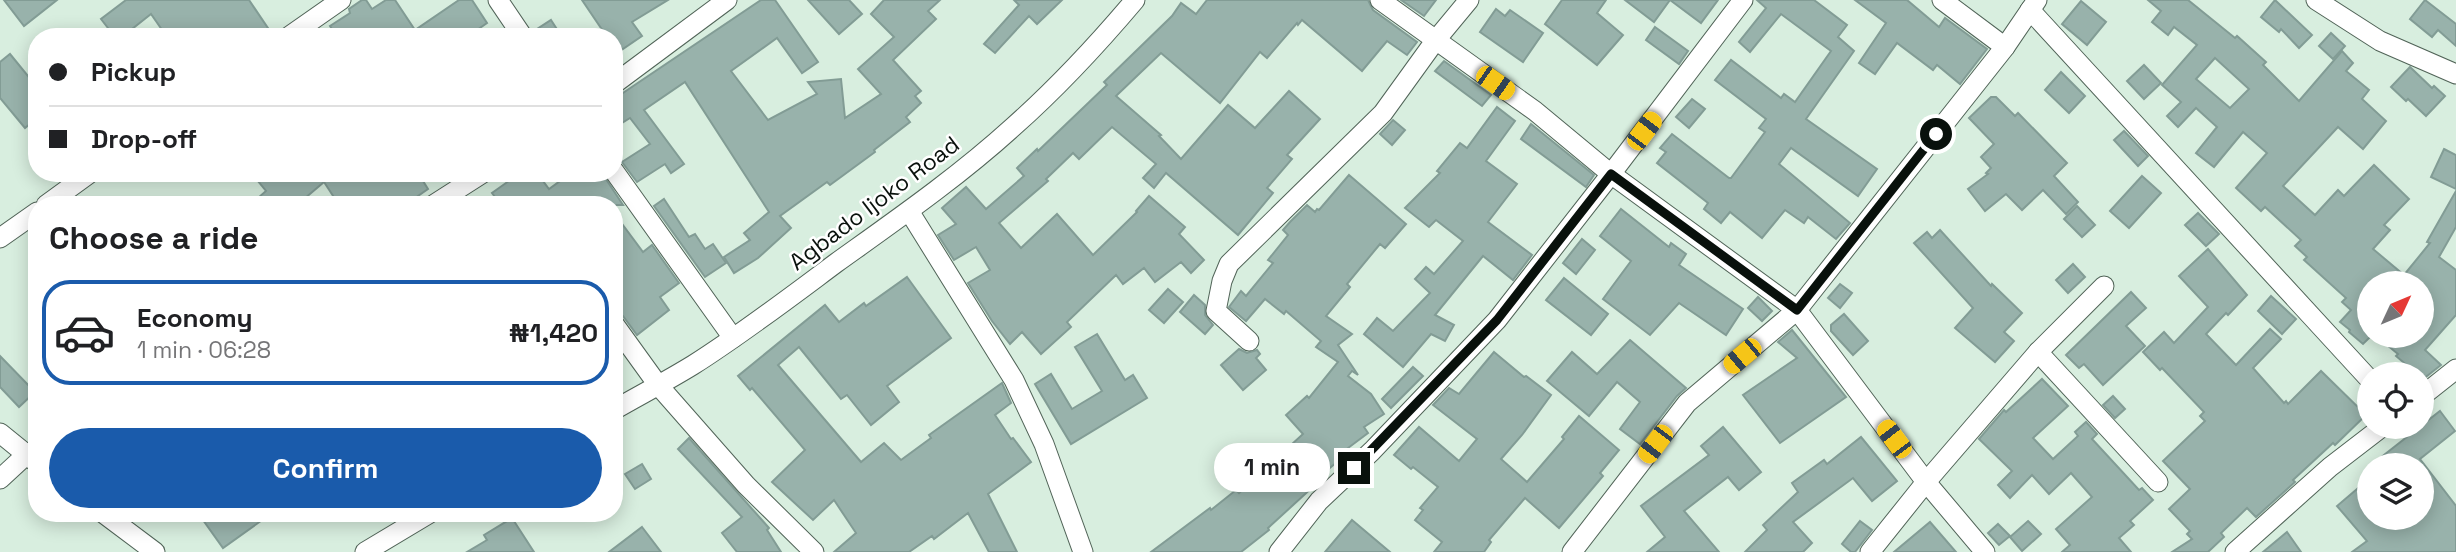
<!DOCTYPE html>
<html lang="en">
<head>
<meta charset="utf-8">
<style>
	body { margin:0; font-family:"Space Grotesk",sans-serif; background:#f6f6f6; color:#202124; height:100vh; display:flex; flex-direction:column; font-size:26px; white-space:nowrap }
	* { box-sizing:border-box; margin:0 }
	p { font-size:23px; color:#757577 }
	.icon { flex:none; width:38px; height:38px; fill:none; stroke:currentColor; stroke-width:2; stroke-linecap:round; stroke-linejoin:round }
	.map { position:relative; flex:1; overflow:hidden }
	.sheet { position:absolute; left:28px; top:196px; width:595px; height:326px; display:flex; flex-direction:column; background:#fff; border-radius:28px; box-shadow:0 4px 18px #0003 }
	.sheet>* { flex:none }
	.guide { position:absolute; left:28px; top:28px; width:595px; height:154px; border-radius:28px; box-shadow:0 4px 18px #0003; display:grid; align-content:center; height:154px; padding:0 21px; background:#fff }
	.needle { width:46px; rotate:46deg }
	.fabs { position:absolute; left:2357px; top:271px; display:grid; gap:14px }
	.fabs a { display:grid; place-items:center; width:77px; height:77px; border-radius:50%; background:#fff; box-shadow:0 4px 18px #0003; font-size:35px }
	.end { position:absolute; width:32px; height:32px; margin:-16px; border:9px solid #09110c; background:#fff; box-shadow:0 0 0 4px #fff }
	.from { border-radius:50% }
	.bubble { position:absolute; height:49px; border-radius:24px; background:#fff; box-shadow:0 4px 18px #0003; font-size:23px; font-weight:700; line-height:49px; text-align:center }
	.car { position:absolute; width:21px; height:42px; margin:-21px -10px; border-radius:9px; box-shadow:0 0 5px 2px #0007; background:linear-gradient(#f5c518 24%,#345 0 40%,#f5c518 0 76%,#345 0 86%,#f5c518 0) }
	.guide b { display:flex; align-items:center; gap:24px; height:66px; font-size:26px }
	.guide b+b { border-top:2px solid #e0e0e0 }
	.guide i { width:18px; height:18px; background:#202124 }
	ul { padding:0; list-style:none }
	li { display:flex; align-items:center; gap:21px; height:105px; margin:0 14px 10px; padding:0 7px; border:4px solid transparent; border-radius:28px }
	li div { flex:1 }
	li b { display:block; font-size:26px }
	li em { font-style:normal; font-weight:700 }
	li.active { border-color:#1a5bab }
	li>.icon { width:63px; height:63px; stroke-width:1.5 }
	h2 { padding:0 21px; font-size:32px; line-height:84px }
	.action { display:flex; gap:14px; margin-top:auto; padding:14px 21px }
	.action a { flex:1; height:80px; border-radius:42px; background:#1a5bab; color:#fff; font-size:28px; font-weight:700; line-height:80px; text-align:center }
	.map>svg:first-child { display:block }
	.building { fill:#98b2ab; stroke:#829c95; stroke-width:2; fill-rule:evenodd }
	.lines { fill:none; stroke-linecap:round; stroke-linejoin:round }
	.street-casing { stroke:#516458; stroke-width:21 }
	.street { stroke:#fff; stroke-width:19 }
	.route { stroke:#09110c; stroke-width:9 }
	.labels { text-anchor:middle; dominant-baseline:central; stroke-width:5; stroke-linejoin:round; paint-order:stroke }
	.street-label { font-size:23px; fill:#09110c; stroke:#fff }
</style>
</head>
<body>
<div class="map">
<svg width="2456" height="552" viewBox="0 0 2456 552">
	<rect width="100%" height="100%" fill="#d8eedf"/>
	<g class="building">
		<polygon points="4,0 57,0 24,26"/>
		<polygon points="126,0 249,0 274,37 167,37 151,14 122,37 115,37 101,19"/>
		<polygon points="362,0 366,0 372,9 386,0 395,0 415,30 459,0 472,0 487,23 467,37 337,37 330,26 350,13 349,9"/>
		<polygon points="582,0 668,0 632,22 642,36 614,55 614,37 607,37"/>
		<polygon points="761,0 775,0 818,62 802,73 777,38 731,71 768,120 817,94 808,82 841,79 845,118 881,94 858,69 894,37 871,14 884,0 940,0 928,11 936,19 893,60 921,91 915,96 921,103 906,117 910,122 874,150 875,152 830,185 827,182 780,216 791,228 758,258 734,273 724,257 750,240 744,233 769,212 685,82 644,110 684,164 671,173 665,164 637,182 622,162 650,144 630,118 614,128 614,99"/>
		<polygon points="808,0 849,0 862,14 839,34"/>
		<polygon points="1014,0 1062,0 1037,24 1029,16 995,53 984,44 1019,5"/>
		<polygon points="1207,0 1368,0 1373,10 1417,42 1407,55 1387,41 1362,71 1302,20 1298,25 1297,23 1267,58 1260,52 1220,103 1161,53 1116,96 1161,135 1159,136 1181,159 1228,105 1255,128 1289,91 1320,119 1287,155 1292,159 1267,188 1273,193 1238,235 1166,173 1154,188 1143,178 1156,164 1112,127 1079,159 1073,153 1046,179 1048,181 999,223 1021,248 1057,214 1093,255 1137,212 1136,211 1149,196 1185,227 1179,234 1204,260 1191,273 1181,262 1155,282 1144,268 1123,284 1116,275 1067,322 1071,327 1041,354 1022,332 1010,344 992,321 968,283 990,270 976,247 954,260 938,235 956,224 942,208 966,187 986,209 1024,176 1017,168 1037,149 1038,151 1107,85 1104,82 1172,16 1181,3 1196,14"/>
		<polygon points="1401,0 1436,0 1424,16"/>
		<polygon points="1562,0 1606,0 1597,13 1623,35 1597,65 1545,24"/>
		<polygon points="1625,0 1718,0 1701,23 1670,0 1654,22"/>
		<polygon points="1757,0 1814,0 1847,25 1838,37 1854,51 1806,119 1877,169 1858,196 1791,148 1779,164 1850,223 1836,239 1808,217 1804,223 1785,210 1762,238 1730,212 1721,223 1704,209 1708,203 1657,163 1666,152 1660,148 1672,134 1729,178 1731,178 1765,132 1759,128 1766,119 1715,80 1731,60 1781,98 1784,94 1795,102 1831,51 1781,14 1750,52 1739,42 1766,8"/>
		<polygon points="1855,0 1907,0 1939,27 1945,18 1987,49 1960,84 1937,65 1933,70 1897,43 1875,74 1859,63 1886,23"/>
		<path d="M 2148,0 L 2188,0 L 2235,38 L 2237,36 L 2266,62 L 2263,65 L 2299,101 L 2342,51 L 2353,63 L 2346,71 L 2369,90 L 2362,99 L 2386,121 L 2363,149 L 2338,127 L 2283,186 L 2315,215 L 2338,190 L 2344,196 L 2374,165 L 2409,199 L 2384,225 L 2390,230 L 2373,249 L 2404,275 L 2430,243 L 2427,242 L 2456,191 L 2456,227 L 2439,257 L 2456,270 L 2456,315 L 2425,350 L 2441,365 L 2422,380 L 2422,374 L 2417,374 L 2396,356 L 2398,354 L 2376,336 L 2422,336 L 2422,284 L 2370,284 L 2370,337 L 2363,344 L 2349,332 L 2350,330 L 2340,322 L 2351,310 L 2342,302 L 2346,298 L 2304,260 L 2307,257 L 2295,246 L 2301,240 L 2265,207 L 2261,211 L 2236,188 L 2267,153 L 2243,132 L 2214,167 L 2196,153 L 2217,127 L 2196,108 L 2178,127 L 2167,116 L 2181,102 L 2162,85 L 2197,45 L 2174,27 L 2168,35 L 2152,22 L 2161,11 ZM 2215,58 L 2249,89 L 2230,108 L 2196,79 Z"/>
		<polygon points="2275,0 2312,35 2299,48 2281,29 2279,32 2261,17"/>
		<polygon points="2425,0 2456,24 2456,46 2438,30 2432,37 2410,19"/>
		<polygon points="2081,1 2106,22 2087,45 2062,24"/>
		<polygon points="1496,9 1505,16 1510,10 1543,33 1523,62 1480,32"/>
		<polygon points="551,20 562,37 535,37 534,31"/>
		<polygon points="1655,27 1688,51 1679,64 1646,40"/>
		<polygon points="2331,33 2345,46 2333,59 2319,46"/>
		<polygon points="10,54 37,87 37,118 25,128 0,98 0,62"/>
		<polygon points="1444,61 1491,95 1482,106 1435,71"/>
		<polygon points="2144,65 2161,83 2144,99 2127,81"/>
		<polygon points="2410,67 2432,88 2434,86 2445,96 2426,116 2408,99 2406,101 2391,87"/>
		<polygon points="2061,72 2085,96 2069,113 2045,90"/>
		<polygon points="1991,97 1996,97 2015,116 2018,113 2067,163 2054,176 2078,202 2066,214 2043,190 2022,210 2006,194 1985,211 1968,189 1988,174 1986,173 1991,168 1981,157 1994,144 1969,118"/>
		<polygon points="1692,99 1705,109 1689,128 1676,117"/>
		<polygon points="1497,107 1515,121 1486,161 1517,184 1488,222 1532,255 1513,280 1483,256 1435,315 1454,325 1445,341 1431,334 1403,367 1364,334 1377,318 1393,331 1430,293 1415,279 1426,267 1434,274 1463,241 1436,220 1429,227 1405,208 1440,173 1437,171 1460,143 1467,148"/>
		<polygon points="1393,120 1405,130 1392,145 1380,134"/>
		<polygon points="1531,124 1594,175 1586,187 1521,139"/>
		<polygon points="2124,131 2148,156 2138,166 2114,140"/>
		<polygon points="2444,149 2456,155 2456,189 2431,177"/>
		<polygon points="267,173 418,173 428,189 405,205 339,205 324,182 297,205 250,205 266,191 258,181"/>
		<polygon points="520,173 537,173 549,189 571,173 602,173 623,205 501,205 492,193"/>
		<polygon points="1349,175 1406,224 1385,248 1380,244 1347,284 1350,287 1326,316 1352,334 1338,345 1358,375 1352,371 1348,376 1371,394 1384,414 1364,427 1368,433 1340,454 1343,457 1325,472 1327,474 1268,528 1269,530 1241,552 1151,552 1210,508 1211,510 1236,490 1239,493 1303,434 1286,415 1307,396 1309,398 1338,362 1316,347 1321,341 1286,311 1284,314 1265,299 1246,321 1229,307 1241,291 1246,296 1273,263 1268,260 1288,235 1283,230 1290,222 1307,205 1315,212 1317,209 1319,210"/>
		<polygon points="2142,176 2161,193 2129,228 2110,211"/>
		<polygon points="664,199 689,237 695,234 705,249 713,244 726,263 705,277 654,206"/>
		<polygon points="2077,206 2095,225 2082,237 2064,219"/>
		<polygon points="1621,209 1669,247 1671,243 1686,254 1679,265 1743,309 1726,335 1679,303 1650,335 1603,299 1631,261 1600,236"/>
		<polygon points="614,213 643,252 652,245 679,283 660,297 669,310 637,335 623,316 614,312"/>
		<polygon points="2198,213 2219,234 2206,246 2185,225"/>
		<polygon points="1940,230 1991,286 1992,284 2022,313 2004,332 2014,341 1995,362 1955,328 1973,308 1914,243 1927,232 1932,238"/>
		<polygon points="1582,239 1595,250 1576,274 1563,263"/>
		<polygon points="2208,249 2247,295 2228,315 2226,313 2206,334 2236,365 2270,329 2281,339 2253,368 2284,403 2286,401 2288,404 2321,371 2366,415 2335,445 2333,443 2293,480 2295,482 2256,517 2247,508 2221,533 2224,537 2208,552 2172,552 2192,539 2187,534 2190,531 2169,509 2190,489 2163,461 2205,421 2200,416 2204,412 2162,368 2160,370 2143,352 2164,332 2174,343 2208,307 2179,276"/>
		<polygon points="2073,264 2085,277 2068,293 2056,280"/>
		<polygon points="907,277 951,338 887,386 899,402 871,425 847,395 841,399 799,347 778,365 861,462 884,443 901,460 931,438 929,435 1002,383 1011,403 995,415 1011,439 1013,438 1031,462 988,494 1017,552 989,552 968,513 934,539 932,536 909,552 834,552 856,533 834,500 813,520 772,482 805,450 752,388 750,390 738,376 825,305 839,322 864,303 866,306"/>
		<polygon points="1564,278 1608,314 1591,335 1546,300"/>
		<polygon points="1840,284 1852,293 1840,308 1828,298"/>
		<polygon points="1168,289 1183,302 1164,323 1149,310"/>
		<polygon points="2131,292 2146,308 2126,326 2145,346 2103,385 2084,364 2079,368 2066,355"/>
		<polygon points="1194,295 1205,305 1205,315 1213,325 1205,334 1180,312"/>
		<polygon points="2271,296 2296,319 2282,334 2258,311"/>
		<polygon points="1758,297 1772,311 1762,321 1748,308"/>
		<polygon points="1844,314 1868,341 1853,355 1831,331 1831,325"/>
		<polygon points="1792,330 1846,397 1780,443 1743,395 1797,358 1778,342"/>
		<polygon points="1097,334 1125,380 1133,375 1147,398 1071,444 1035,384 1051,374 1072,409 1102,391 1075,347"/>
		<polygon points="1630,340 1686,388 1677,396 1640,444 1620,429 1640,402 1617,382 1589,416 1547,381 1572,352 1597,374"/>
		<polygon points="1239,349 1247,353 1257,350 1260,354 1256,358 1266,370 1243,390 1221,365"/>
		<polygon points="1494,352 1524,377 1526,376 1551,395 1522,435 1501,459 1527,482 1564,439 1562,437 1579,416 1619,450 1600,473 1603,476 1559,528 1525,498 1489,540 1491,542 1484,552 1434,552 1442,542 1415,520 1423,510 1420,508 1438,487 1413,467 1411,469 1394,455 1419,427 1459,461 1477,439 1433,405 1449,388 1459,394"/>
		<polygon points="0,356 35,392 19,407 0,387"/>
		<polygon points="1413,367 1423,376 1391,408 1382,399"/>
		<polygon points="2042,379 2068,406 2033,438 2053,459 2078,436 2075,432 2086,422 2097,434 2092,439 2139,490 2142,488 2153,500 2130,521 2134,525 2119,538 2131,552 2062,552 2070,545 2056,529 2092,497 2071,473 2049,494 2032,475 2010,498 1998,485 2012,471 1979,439 2004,410 2006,412"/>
		<polygon points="2113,396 2125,409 2115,418 2103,405"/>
		<polygon points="2440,411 2455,431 2420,459 2456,506 2456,552 2352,552 2367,541 2337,506 2370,478 2370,518 2422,518 2422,466 2370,466"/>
		<polygon points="1723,427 1761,472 1739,490 1728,477 1684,511 1719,552 1647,552 1665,537 1641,506 1709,455 1701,446"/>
		<polygon points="1861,437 1897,481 1872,501 1853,478 1793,522 1812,543 1803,552 1745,552 1767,530 1763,525 1798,492 1792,483 1824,460 1827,464"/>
		<polygon points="689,438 769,528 767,530 781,552 737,552 722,533 742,517 678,449"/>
		<polygon points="642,464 651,479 635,489 625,474"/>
		<polygon points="198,513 272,513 223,548"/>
		<polygon points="512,518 534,552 467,552 487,540 484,535"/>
		<polygon points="1352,520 1390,552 1325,552"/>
		<polygon points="1860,521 1872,530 1855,552 1851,552 1842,544"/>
		<polygon points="2028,521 2041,534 2022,551 2010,537"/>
		<polygon points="1930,522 1956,552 1894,552"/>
		<polygon points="1998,524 2010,536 1999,545 1988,533"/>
		<polygon points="642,527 661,552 609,552"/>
		<polygon points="2287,532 2301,552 2263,552"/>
	</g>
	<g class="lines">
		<defs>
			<g id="street">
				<polyline points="498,0 523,37"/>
				<polyline points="1380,0 1535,111 1611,174 1797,310 1926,482 1985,552"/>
				<polyline points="1942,0 2005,47"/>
				<polyline points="2316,0 2380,41 2456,74"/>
				<polyline points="2030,10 2370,380"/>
				<polyline points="288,37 341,0"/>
				<polyline points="614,84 727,0"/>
				<polyline points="614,171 733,338"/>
				<polyline points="46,205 90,173"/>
				<polyline points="433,205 483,173"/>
				<polyline points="909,211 1014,380 1044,444 1083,552"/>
				<polyline points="0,238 37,212"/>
				<polyline points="614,324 658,385 746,485 814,552"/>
				<polyline points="1249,341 1216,311 1222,281 1229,264 1383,113 1435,41 1469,0"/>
				<polyline points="2038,352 2158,482"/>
				<polyline points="2422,396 2456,369"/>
				<path d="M 614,410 C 640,395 667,381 693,365 C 742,334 789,298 836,263 C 896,220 958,177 1013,127 C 1057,88 1097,45 1135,0"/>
				<polyline points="0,433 37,463"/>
				<polyline points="0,479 26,455 37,449"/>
				<polyline points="103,513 155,552"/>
				<polyline points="365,552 430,513"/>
				<polyline points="1279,552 1319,501 1372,451 1497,320 1611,174 1743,0"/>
				<polyline points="1572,552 1687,403 1797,310 2005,47 2037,0"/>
				<polyline points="1870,552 1926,482 2038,352 2104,286"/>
				<polyline points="2235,552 2330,467 2382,427"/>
			</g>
		</defs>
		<use href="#street" class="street-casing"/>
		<use href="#street" class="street"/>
	</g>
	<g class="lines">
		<polyline class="route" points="1354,468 1497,320 1611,174 1797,310 1936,134"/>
	</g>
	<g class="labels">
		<g class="street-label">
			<text transform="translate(874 203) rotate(-37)">Agbado Ijoko Road</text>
		</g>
	</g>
</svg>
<div class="fabs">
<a><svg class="needle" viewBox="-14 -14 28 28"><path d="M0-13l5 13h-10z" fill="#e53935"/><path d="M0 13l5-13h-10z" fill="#757577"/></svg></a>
<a><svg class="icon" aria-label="locate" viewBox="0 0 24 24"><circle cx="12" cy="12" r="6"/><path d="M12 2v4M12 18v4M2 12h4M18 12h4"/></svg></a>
<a><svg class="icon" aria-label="layers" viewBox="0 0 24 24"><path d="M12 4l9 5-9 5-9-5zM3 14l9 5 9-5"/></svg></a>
</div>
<i class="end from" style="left:1936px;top:134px"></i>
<i class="end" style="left:1354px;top:468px"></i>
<div class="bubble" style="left:1214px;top:443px;width:116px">1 min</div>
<i class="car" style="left:1495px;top:83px;rotate:125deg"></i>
<i class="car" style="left:1644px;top:131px;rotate:37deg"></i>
<i class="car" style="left:1742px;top:356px;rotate:230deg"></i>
<i class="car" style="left:1894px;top:439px;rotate:323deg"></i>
<i class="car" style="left:1655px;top:444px;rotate:217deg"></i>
<div class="guide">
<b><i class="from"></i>Pickup</b>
<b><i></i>Drop-off</b>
</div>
<section class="sheet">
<h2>Choose a ride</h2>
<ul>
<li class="active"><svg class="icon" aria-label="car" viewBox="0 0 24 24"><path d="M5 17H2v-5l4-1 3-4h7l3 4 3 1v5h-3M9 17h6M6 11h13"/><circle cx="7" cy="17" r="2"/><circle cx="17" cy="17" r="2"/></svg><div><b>Economy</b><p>1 min · 06:28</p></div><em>₦1,420</em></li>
</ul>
<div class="action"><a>Confirm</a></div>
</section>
</div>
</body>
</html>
